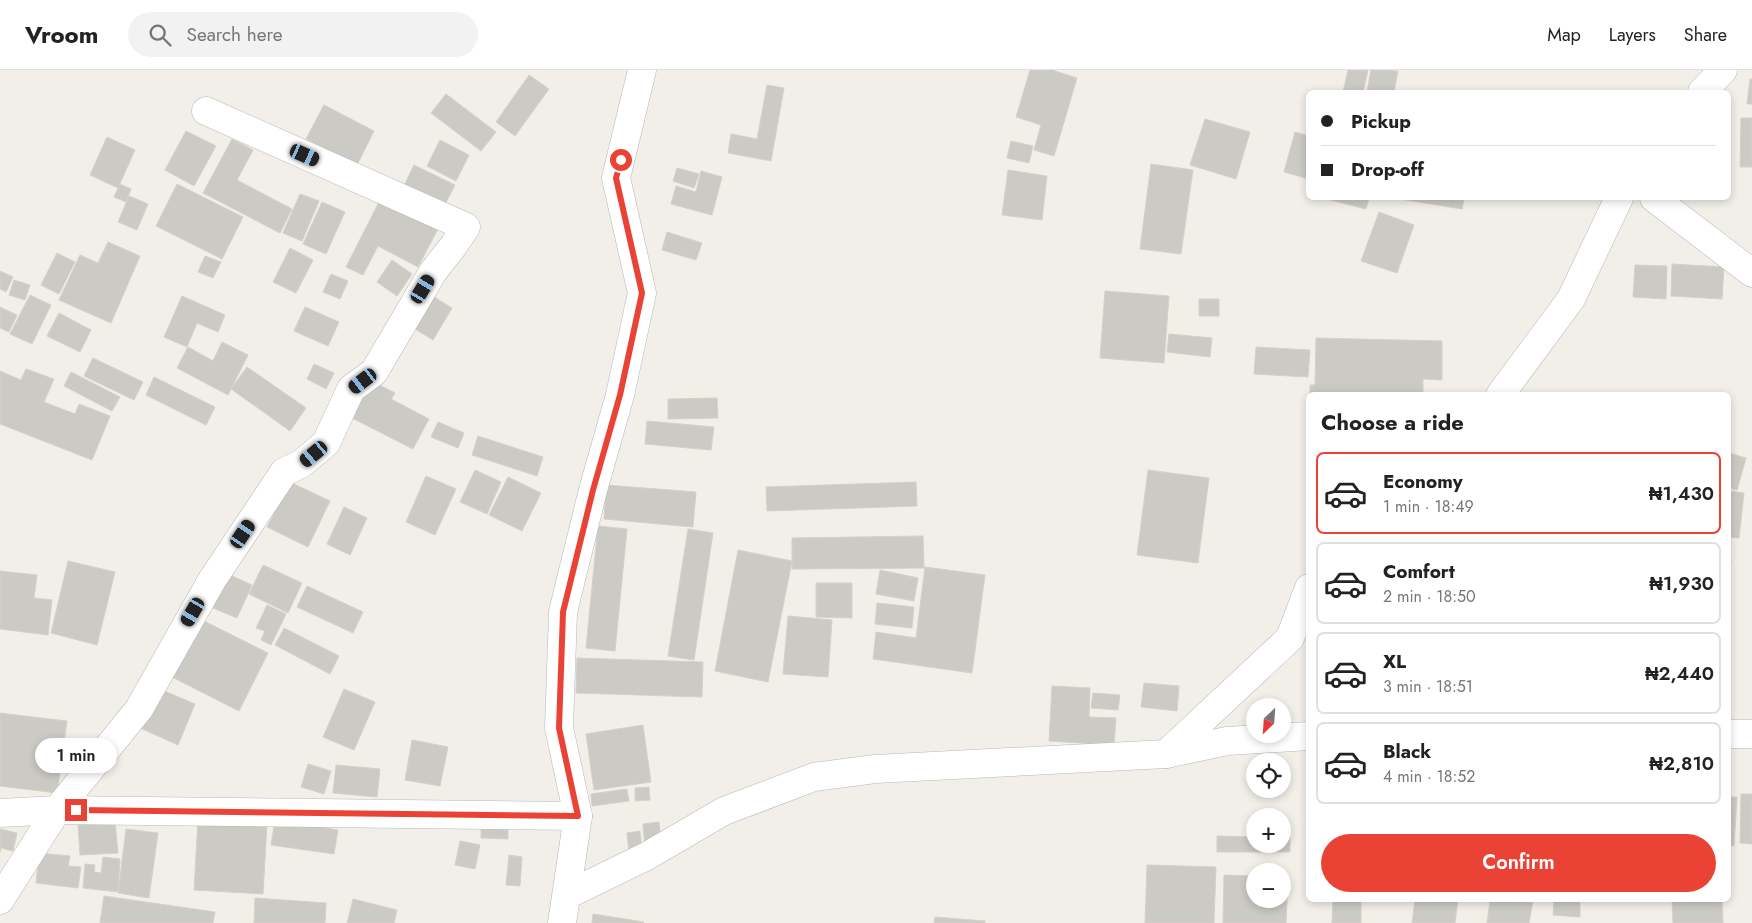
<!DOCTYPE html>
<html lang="en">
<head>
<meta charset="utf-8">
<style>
	body { margin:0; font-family:Jost,sans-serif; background:#f2f2f2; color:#222; height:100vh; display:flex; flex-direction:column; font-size:19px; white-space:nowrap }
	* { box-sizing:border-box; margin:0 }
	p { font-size:16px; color:#767676 }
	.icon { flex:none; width:28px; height:28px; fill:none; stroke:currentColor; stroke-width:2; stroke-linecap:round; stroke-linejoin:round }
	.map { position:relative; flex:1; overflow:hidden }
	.drawer { position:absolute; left:1306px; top:322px; width:425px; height:510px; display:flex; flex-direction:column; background:#fff; border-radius:8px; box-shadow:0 2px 8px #0003 }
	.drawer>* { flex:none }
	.guide { position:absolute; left:1306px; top:20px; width:425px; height:110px; border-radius:8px; box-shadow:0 2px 8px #0003; display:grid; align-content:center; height:110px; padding:0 15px; background:#fff }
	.needle { width:32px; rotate:205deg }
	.controls { position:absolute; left:1246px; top:628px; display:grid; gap:10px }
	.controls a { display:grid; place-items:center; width:45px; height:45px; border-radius:50%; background:#fff; box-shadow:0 2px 8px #0003; font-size:25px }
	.end { position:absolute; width:22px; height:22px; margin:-11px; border:6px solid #ea4335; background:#fff; box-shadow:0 0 0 2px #fff }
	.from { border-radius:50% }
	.bubble { position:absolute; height:35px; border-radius:18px; background:#fff; box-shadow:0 2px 8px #0003; font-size:16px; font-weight:600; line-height:35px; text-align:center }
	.car { position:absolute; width:15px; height:30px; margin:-15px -8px; border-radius:6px; box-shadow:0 0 4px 1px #0007; background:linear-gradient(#222 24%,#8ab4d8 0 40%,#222 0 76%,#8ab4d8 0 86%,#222 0) }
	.guide b { display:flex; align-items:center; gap:18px; height:48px; font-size:19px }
	.guide b+b { border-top:1px solid #e0e0e0 }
	.guide i { width:12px; height:12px; background:#222 }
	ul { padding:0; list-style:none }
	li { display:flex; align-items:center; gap:15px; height:82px; margin:0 10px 8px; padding:0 5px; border:2px solid #e0e0e0; border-radius:8px }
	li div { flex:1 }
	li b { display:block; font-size:19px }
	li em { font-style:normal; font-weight:600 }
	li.current { border-color:#ea4335 }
	li>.icon { width:45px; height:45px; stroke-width:1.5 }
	h2 { padding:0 15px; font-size:22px; line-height:60px }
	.primary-button { display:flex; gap:10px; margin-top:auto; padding:10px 15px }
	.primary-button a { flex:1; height:58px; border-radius:30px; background:#ea4335; color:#fff; font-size:20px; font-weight:600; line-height:58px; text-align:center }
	header { display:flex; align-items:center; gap:30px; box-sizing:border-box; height:70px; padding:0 25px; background:#fff; border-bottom:1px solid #e0e0e0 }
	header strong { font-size:24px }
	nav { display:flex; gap:28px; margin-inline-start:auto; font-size:18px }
	.search { width:350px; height:45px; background:#f2f2f2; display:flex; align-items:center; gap:12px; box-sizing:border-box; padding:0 18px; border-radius:28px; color:#767676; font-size:19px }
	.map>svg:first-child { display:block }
	.building { fill:#cccac5; stroke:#d6d1c6 }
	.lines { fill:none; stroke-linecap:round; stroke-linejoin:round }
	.minor-casing { stroke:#b5b8bc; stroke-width:29 }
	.minor { stroke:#fff; stroke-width:28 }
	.route { stroke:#ea4335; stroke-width:6 }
</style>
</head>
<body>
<header>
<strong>Vroom</strong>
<div class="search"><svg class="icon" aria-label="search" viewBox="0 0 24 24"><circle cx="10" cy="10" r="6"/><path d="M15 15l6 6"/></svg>Search here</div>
<nav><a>Map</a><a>Layers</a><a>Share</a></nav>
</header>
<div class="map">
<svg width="1752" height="853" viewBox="0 0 1752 853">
	<rect width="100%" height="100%" fill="#f1efe8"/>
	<g class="building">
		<polygon points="1030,0 1052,0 1077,8 1054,86 1034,80 1041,55 1016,47"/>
		<polygon points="1348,0 1368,0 1363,22 1343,22"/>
		<polygon points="1371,0 1398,1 1394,22 1367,22"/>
		<polygon points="529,5 549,19 515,66 496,52"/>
		<polygon points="1750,9 1752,9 1752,34 1747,34"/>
		<polygon points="767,15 784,18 771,91 728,83 731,64 757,69"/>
		<polygon points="446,24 496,62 481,81 431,43"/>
		<polygon points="324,35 374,61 357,95 306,69"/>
		<polygon points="1741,48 1752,48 1752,97 1740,97"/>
		<polygon points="1205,49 1250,62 1236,109 1190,95"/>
		<polygon points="186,61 216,76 194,116 165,100"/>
		<polygon points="1295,62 1309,66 1309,109 1284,102"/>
		<polygon points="107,67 135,80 118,118 90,105"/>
		<polygon points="232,69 253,80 237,110 292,139 280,163 203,123"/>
		<polygon points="440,70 469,85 456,111 427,96"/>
		<polygon points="1011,71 1033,76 1029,93 1007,88"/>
		<polygon points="1151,94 1193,100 1181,184 1140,179"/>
		<polygon points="414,95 455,115 441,142 401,122"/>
		<polygon points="677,98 699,104 694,118 673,111"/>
		<polygon points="1008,100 1047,106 1042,150 1002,145"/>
		<polygon points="701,101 722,107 712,145 671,134 676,116 696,122"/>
		<polygon points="120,114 131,119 126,132 114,127"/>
		<polygon points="177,114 243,147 222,189 156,156"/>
		<polygon points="300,124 319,131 302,171 283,163"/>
		<polygon points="129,126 148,134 137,160 118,152"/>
		<polygon points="1323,128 1369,128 1366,139"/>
		<polygon points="1400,128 1464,128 1462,139 1400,129"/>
		<polygon points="380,130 438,159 418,197 378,176 363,205 346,197"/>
		<polygon points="322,132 345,142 326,184 303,174"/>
		<polygon points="1379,142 1414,155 1397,203 1361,191"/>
		<polygon points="667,162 702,173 696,190 662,180"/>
		<polygon points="108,172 140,186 111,253 59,230 80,185 98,193"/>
		<polygon points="290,178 313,190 296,223 273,212"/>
		<polygon points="57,183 75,192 59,224 41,215"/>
		<polygon points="205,186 221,192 213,208 198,202"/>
		<polygon points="392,190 412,204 397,226 377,212"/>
		<polygon points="1672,194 1724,197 1722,229 1671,226"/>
		<polygon points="1635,195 1667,196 1666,229 1633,227"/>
		<polygon points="0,201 13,207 6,222 0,219"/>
		<polygon points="331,204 348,211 340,229 323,222"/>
		<polygon points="14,210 30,215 25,230 9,225"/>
		<polygon points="1105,221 1169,226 1164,293 1100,288"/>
		<polygon points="426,222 452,238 433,270 407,254"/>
		<polygon points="30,225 51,235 32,274 10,264"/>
		<polygon points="182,226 225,245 218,262 197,253 187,277 164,267"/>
		<rect x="1199" y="229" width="20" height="17"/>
		<polygon points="0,237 17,245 9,262 0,258"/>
		<polygon points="305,237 339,252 328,276 294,261"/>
		<polygon points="59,243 91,260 80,282 47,266"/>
		<polygon points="1169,264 1212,268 1210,287 1167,282"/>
		<polygon points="1316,268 1442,271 1442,310 1423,309 1423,325 1310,325 1310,315 1315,315"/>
		<polygon points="222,272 248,285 228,325 177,298 188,277 213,291"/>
		<polygon points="1256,277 1310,280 1308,307 1254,304"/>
		<polygon points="93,288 143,312 134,330 84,306"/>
		<polygon points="314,294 334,303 326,319 307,309"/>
		<polygon points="247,297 306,338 290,361 231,319"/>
		<polygon points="26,299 54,309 44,332 75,344 79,334 110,346 92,390 0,354 0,301 21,310"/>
		<polygon points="71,302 120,327 112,341 64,316"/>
		<polygon points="154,307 215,337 206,355 146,325"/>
		<polygon points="366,308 395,323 391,329 429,349 413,379 348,346"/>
		<polygon points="717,328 718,348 668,349 668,329"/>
		<polygon points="647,351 714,357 711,380 645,374"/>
		<polygon points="438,352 464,363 458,378 431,367"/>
		<polygon points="478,366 543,387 537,406 472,385"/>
		<polygon points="1729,383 1746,388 1737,420 1729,418"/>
		<polygon points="475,400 501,412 487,444 460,432"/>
		<polygon points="1148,400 1209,408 1198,493 1137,485"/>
		<polygon points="426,406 456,419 435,465 406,452"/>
		<polygon points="508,407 541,423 522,461 489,445"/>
		<polygon points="290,412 330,431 308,477 267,457"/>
		<polygon points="916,412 917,436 767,441 766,417"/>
		<polygon points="606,415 696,422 693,457 604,449"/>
		<polygon points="1729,421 1744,423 1739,468 1729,467"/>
		<polygon points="344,437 367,448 350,485 327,474"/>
		<polygon points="598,456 627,459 615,581 586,578"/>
		<polygon points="688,459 713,463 694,590 668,586"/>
		<polygon points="923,466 924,498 792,499 792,468"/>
		<polygon points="1729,471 1731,493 1729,493"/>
		<polygon points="738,480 792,491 768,612 715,601"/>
		<polygon points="68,491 115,502 97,575 51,563"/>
		<polygon points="263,495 302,513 288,543 249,524"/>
		<polygon points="925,497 985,505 972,603 873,589 876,562 916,568"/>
		<polygon points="880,500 918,508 914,531 876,524"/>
		<polygon points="0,501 37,505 34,528 52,530 48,565 0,559"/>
		<polygon points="228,504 252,515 237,548 213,538"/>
		<polygon points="816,513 852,513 852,548 816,547"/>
		<polygon points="307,516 363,542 353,563 297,537"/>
		<polygon points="877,533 914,537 912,558 875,554"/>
		<polygon points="267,535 286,544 271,575 261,570 265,561 256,558"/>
		<polygon points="788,546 832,550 828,607 783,604"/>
		<polygon points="198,548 268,583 239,641 170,606"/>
		<polygon points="284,558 339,586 330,604 275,575"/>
		<polygon points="577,588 703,592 702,627 576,623"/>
		<polygon points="1144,613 1179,616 1177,641 1141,637"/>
		<polygon points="1052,616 1090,618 1089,647 1116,648 1114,675 1049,671"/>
		<polygon points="155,617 195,634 178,675 138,657"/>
		<polygon points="344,619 375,632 354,680 323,667"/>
		<polygon points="1093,623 1120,625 1118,640 1091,638"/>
		<polygon points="0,643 67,651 57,723 0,716"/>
		<polygon points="643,655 651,712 594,720 586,664"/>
		<polygon points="412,670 448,677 440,716 405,710"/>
		<polygon points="308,694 331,701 324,724 301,717"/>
		<polygon points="336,695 380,699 377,727 333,723"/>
		<polygon points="649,717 650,730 635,731 635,718"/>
		<polygon points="627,719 629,731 592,736 591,724"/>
		<polygon points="1741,724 1752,724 1752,774 1740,773"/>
		<polygon points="1729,727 1737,727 1734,776 1729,775"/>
		<polygon points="198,750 267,754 263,824 194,820"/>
		<polygon points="275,750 338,760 334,784 271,775"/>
		<polygon points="481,750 508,750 508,769 481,768"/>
		<polygon points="115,752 118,783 80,785 78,755"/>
		<polygon points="659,752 661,776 645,778 643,754"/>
		<polygon points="0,759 17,763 13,781 1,778 0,782"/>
		<polygon points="126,759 158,763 149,828 118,823"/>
		<polygon points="640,761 642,781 629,783 627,763"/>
		<polygon points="1217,766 1255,767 1255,774 1282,774 1282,767 1290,767 1290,782 1217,782"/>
		<polygon points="460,771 480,775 475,799 455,795"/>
		<polygon points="39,783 70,786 68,796 81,797 78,818 36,813"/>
		<polygon points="509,785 522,787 520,816 506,815"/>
		<polygon points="103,787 120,789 118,822 83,818 85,794 95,795 94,802 101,803"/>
		<polygon points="1147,795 1216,797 1214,853 1145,853"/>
		<polygon points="1224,805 1255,806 1255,829 1282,829 1282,808 1288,808 1286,853 1223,853"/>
		<polygon points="104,826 215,842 213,853 100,853"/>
		<polygon points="255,828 326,833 325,853 254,853"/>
		<polygon points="353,829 397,840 394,853 347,853"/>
		<polygon points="1333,830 1361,830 1361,853 1332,853"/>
		<polygon points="1415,830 1458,830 1455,853 1412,853"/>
		<polygon points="1490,830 1533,830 1529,853 1487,853"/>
		<polygon points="1554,830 1580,830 1580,847 1553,845"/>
		<polygon points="1672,830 1722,830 1723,853 1673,853"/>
		<polygon points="593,844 644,852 643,853 592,853"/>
		<polygon points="935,847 985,851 985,853 934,853"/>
	</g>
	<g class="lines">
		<defs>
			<g id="minor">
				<polyline points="1702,22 1723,0"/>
				<polyline points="1654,128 1752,203"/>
				<polyline points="1500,325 1571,229 1619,128"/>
				<polyline points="1729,664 1752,664"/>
				<polyline points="1166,684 1290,568 1309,518"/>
				<polyline points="0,743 57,740 578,746"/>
				<polyline points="567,825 647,786 724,741 814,707 875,699 1166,684 1227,671 1309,666"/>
				<polyline points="0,830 57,740 139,639 212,510 284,402 301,394 326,373 351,319 374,302 433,202 454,175 466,157 206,41"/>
				<polyline points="562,853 578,746 559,658 563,542 593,420 620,325 642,223 616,108 642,0"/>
			</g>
		</defs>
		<use href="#minor" class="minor-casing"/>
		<use href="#minor" class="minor"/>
	</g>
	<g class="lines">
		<polyline class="route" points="76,740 578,746 559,658 563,542 593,420 620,325 642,223 616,108 621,90"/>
	</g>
</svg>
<div class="controls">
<a><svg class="needle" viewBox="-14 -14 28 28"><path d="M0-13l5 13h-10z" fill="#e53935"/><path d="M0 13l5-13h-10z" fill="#767676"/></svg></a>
<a><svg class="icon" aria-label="locate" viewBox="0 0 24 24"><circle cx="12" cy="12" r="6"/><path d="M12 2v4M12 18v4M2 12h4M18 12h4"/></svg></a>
<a>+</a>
<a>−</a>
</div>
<i class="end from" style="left:621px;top:90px"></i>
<i class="end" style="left:76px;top:740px"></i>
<div class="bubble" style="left:35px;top:668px;width:82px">1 min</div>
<i class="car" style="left:305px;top:85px;rotate:114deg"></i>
<i class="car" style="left:423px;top:219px;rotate:31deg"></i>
<i class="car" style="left:363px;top:311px;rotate:233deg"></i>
<i class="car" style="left:314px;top:384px;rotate:230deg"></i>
<i class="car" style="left:243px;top:464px;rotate:34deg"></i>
<i class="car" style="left:193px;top:542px;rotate:210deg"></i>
<div class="guide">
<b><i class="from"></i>Pickup</b>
<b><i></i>Drop-off</b>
</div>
<section class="drawer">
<h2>Choose a ride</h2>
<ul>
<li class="current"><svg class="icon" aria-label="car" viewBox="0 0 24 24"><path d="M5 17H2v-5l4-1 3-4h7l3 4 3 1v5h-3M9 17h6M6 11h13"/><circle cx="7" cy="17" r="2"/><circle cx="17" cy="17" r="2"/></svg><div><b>Economy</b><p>1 min · 18:49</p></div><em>₦1,430</em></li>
<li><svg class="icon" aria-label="car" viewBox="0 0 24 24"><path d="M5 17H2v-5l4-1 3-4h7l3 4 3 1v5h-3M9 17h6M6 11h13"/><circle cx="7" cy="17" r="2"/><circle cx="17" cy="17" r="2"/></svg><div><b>Comfort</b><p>2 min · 18:50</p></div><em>₦1,930</em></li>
<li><svg class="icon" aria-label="car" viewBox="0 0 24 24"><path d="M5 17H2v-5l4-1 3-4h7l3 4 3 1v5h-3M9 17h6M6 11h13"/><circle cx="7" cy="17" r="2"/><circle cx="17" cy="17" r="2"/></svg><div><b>XL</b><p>3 min · 18:51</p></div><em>₦2,440</em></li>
<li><svg class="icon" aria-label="car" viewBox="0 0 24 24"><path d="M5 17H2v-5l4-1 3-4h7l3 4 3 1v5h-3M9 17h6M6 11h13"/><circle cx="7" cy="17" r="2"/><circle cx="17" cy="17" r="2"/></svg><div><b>Black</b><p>4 min · 18:52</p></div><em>₦2,810</em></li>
</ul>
<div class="primary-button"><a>Confirm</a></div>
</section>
</div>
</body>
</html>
